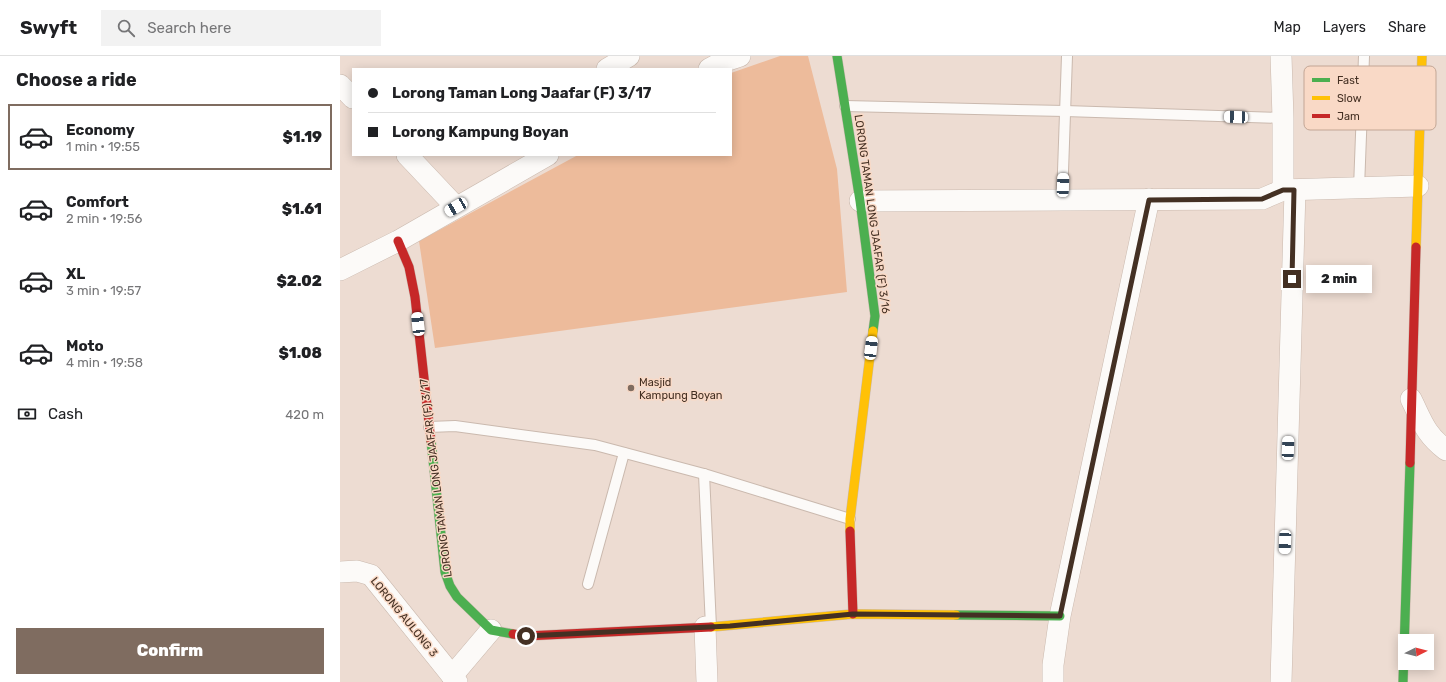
<!DOCTYPE html>
<html lang="en">
<head>
<meta charset="utf-8">
<style>
	body { margin:0; font-family:Rubik,sans-serif; background:#f2f2f2; color:#202124; height:100vh; display:flex; flex-direction:column; font-size:15px; white-space:nowrap }
	* { box-sizing:border-box; margin:0 }
	p { font-size:13px; color:#757577 }
	.icon { flex:none; width:22px; height:22px; fill:none; stroke:currentColor; stroke-width:2; stroke-linecap:round; stroke-linejoin:round }
	.map { position:relative; flex:1; overflow:hidden }
	.side { display:flex; flex-direction:column; background:#fff; width:340px }
	.side>* { flex:none }
	.guide { position:absolute; left:12px; top:12px; width:380px; height:88px; border-radius:0px; box-shadow:0 2px 10px #0003; display:grid; align-content:center; height:88px; padding:0 16px; background:#fff }
	.needle { width:26px; rotate:84deg }
	.controls { position:absolute; left:1058px; top:578px; display:grid; gap:8px }
	.controls a { display:grid; place-items:center; width:36px; height:36px; border-radius:0px; background:#fff; box-shadow:0 2px 10px #0003; font-size:20px }
	.end { position:absolute; width:18px; height:18px; margin:-9px; border:5px solid #443023; background:#fff; box-shadow:0 0 0 2px #fff }
	.from { border-radius:50% }
	.bubble { position:absolute; height:28px; border-radius:0px; background:#fff; box-shadow:0 2px 10px #0003; font-size:13px; font-weight:800; line-height:28px; text-align:center }
	.car { position:absolute; width:12px; height:24px; margin:-12px -6px; border-radius:5px; box-shadow:0 0 3px 1px #0007; background:linear-gradient(#fff 24%,#345 0 40%,#fff 0 76%,#345 0 86%,#fff 0) }
	.guide b { display:flex; align-items:center; gap:14px; height:38px; font-size:15px }
	.guide b+b { border-top:1px solid #e0e0e0 }
	.guide i { width:10px; height:10px; background:#202124 }
	ul { padding:0; list-style:none }
	li { display:flex; align-items:center; gap:12px; height:66px; margin:0 8px 6px; padding:0 8px; border:2px solid transparent; border-radius:0px }
	li div { flex:1 }
	li b { display:block; font-size:15px }
	li em { font-style:normal; font-weight:800 }
	li.selected { border-color:#7f6c60 }
	li>.icon { width:36px; height:36px; stroke-width:1.5 }
	h2 { padding:0 16px; font-size:18px; line-height:48px }
	.pay { display:flex; align-items:center; gap:10px; height:44px; padding:0 16px; font-size:15px }
	.pay p { margin-inline-start:auto }
	.cta { display:flex; gap:8px; margin-top:auto; padding:8px 16px }
	.cta a { flex:1; height:46px; border-radius:0px; background:#7f6c60; color:#fff; font-size:16px; font-weight:800; line-height:46px; text-align:center }
	header { display:flex; align-items:center; gap:24px; box-sizing:border-box; height:56px; padding:0 20px; background:#fff; border-bottom:1px solid #e0e0e0 }
	header strong { font-size:19px }
	nav { display:flex; gap:22px; margin-inline-start:auto; font-size:14px }
	.search { width:280px; height:36px; background:#f2f2f2; display:flex; align-items:center; gap:10px; box-sizing:border-box; padding:0 14px; border-radius:0px; color:#757577; font-size:15px }
	main { display:flex; flex:1; min-height:0 }
	.map>svg:first-child { display:block }
	.green { fill:#edbb9b }
	.lines { fill:none; stroke-linecap:round; stroke-linejoin:round }
	.lane-casing { stroke:#cab9ae; stroke-width:12 }
	.street-casing { stroke:#cab9ae; stroke-width:22 }
	.fast-casing { stroke:#cab9ae; stroke-width:10 }
	.slow-casing { stroke:#cab9ae; stroke-width:10 }
	.jam-casing { stroke:#cab9ae; stroke-width:10 }
	.lane { stroke:#fcfaf8; stroke-width:10 }
	.street { stroke:#fcfaf8; stroke-width:21 }
	.fast { stroke:#4caf50; stroke-width:9 }
	.slow { stroke:#ffc107; stroke-width:9 }
	.jam { stroke:#c62828; stroke-width:9 }
	.route { stroke:#443023; stroke-width:5 }
	.poi-dot { fill:#7f6c60; stroke:#f9d9c6; stroke-width:1.5 }
	.labels { text-anchor:middle; dominant-baseline:central; stroke-width:3; stroke-linejoin:round; paint-order:stroke }
	.street-label { font-size:11px; fill:#443023; stroke:#f9d9c6 }
	.poi-label { font-size:11px; fill:#443023; stroke:#f9d9c6; text-anchor:start }
	.key { fill:#f9d9c6; stroke:#c3a695; stroke-width:1 }
	.key-label { font-size:11px; fill:#443023 }
</style>
</head>
<body>
<header>
<strong>Swyft</strong>
<div class="search"><svg class="icon" aria-label="search" viewBox="0 0 24 24"><circle cx="10" cy="10" r="6"/><path d="M15 15l6 6"/></svg>Search here</div>
<nav><a>Map</a><a>Layers</a><a>Share</a></nav>
</header>
<main>
<section class="side">
<h2>Choose a ride</h2>
<ul>
<li class="selected"><svg class="icon" aria-label="car" viewBox="0 0 24 24"><path d="M5 17H2v-5l4-1 3-4h7l3 4 3 1v5h-3M9 17h6M6 11h13"/><circle cx="7" cy="17" r="2"/><circle cx="17" cy="17" r="2"/></svg><div><b>Economy</b><p>1 min · 19:55</p></div><em>$1.19</em></li>
<li><svg class="icon" aria-label="car" viewBox="0 0 24 24"><path d="M5 17H2v-5l4-1 3-4h7l3 4 3 1v5h-3M9 17h6M6 11h13"/><circle cx="7" cy="17" r="2"/><circle cx="17" cy="17" r="2"/></svg><div><b>Comfort</b><p>2 min · 19:56</p></div><em>$1.61</em></li>
<li><svg class="icon" aria-label="car" viewBox="0 0 24 24"><path d="M5 17H2v-5l4-1 3-4h7l3 4 3 1v5h-3M9 17h6M6 11h13"/><circle cx="7" cy="17" r="2"/><circle cx="17" cy="17" r="2"/></svg><div><b>XL</b><p>3 min · 19:57</p></div><em>$2.02</em></li>
<li><svg class="icon" aria-label="car" viewBox="0 0 24 24"><path d="M5 17H2v-5l4-1 3-4h7l3 4 3 1v5h-3M9 17h6M6 11h13"/><circle cx="7" cy="17" r="2"/><circle cx="17" cy="17" r="2"/></svg><div><b>Moto</b><p>4 min · 19:58</p></div><em>$1.08</em></li>
</ul>
<div class="pay"><svg class="icon" aria-label="cash" viewBox="0 0 24 24"><path d="M3 7h18v10H3z"/><circle cx="12" cy="12" r="2"/></svg>Cash<p>420 m</p></div>
<div class="cta"><a>Confirm</a></div>
</section>
<div class="map">
<svg width="1106" height="626" viewBox="0 0 1106 626">
	<rect width="100%" height="100%" fill="#eddcd2"/>
	<polygon class="green" points="440,0 468,0 497,113 507,236 95,292 79,185 238,99 391,99 391,17"/>
	<g class="lines">
		<defs>
			<g id="lane">
				<polyline points="505,50 725,55 943,62"/>
				<polyline points="1019,132 1024,0"/>
				<polyline points="722,144 727,0"/>
				<polyline points="89,371 115,370 255,389 364,418 510,463"/>
				<polyline points="364,418 371,571"/>
				<polyline points="248,528 284,397"/>
			</g>
			<g id="street">
				<polyline points="941,0 943,62 943,134"/>
				<polyline points="267,13 289,0"/>
				<polyline points="369,13 382,6 400,0"/>
				<polyline points="0,29 13,42"/>
				<polyline points="67,99 116,151"/>
				<polyline points="520,145 922,143 943,134 1078,130"/>
				<polyline points="0,214 58,185 208,99"/>
				<path d="M 1071,343 C 1082,365 1085,378 1106,394"/>
				<polyline points="0,516 17,515 31,519 117,626"/>
				<polyline points="365,571 367,626"/>
				<polyline points="112,620 151,574"/>
				<polyline points="713,626 713,609 720,560 809,143"/>
				<polyline points="941,626 955,134"/>
			</g>
			<g id="fast">
				<polyline points="497,0 520,145 535,260 533,275"/>
				<polyline points="91,385 105,516 110,530 117,541 151,574 173,578"/>
				<polyline points="616,559 720,560"/>
				<polyline points="1063,626 1070,407"/>
			</g>
			<g id="slow">
				<polyline points="1076,191 1082,0"/>
				<polyline points="510,475 510,463 533,275"/>
				<polyline points="371,571 513,558 616,559"/>
			</g>
			<g id="jam">
				<polyline points="58,185 69,211 75,241 91,385"/>
				<polyline points="1070,407 1076,191"/>
				<polyline points="510,475 513,558"/>
				<polyline points="173,578 186,580 371,571"/>
			</g>
		</defs>
		<use href="#lane" class="lane-casing"/>
		<use href="#street" class="street-casing"/>
		<use href="#fast" class="fast-casing"/>
		<use href="#slow" class="slow-casing"/>
		<use href="#jam" class="jam-casing"/>
		<use href="#lane" class="lane"/>
		<use href="#street" class="street"/>
		<use href="#fast" class="fast"/>
		<use href="#slow" class="slow"/>
		<use href="#jam" class="jam"/>
	</g>
	<g class="lines">
		<polyline class="route" points="186,580 390,570 513,558 720,560 809,144 922,143 943,134 954,134 952,223"/>
	</g>
	<circle class="poi-dot" cx="291" cy="332" r="4"/>
	<g class="labels">
		<g class="street-label">
			<text transform="translate(532 158) rotate(82)">LORONG TAMAN LONG JAAFAR (F) 3/16</text>
			<text transform="translate(96 422) rotate(-97)">LORONG TAMAN LONG JAAFAR (F) 3/17</text>
			<text transform="translate(64 561) rotate(51)">LORONG AULONG 3</text>
		</g>
		<g class="poi-label">
			<text x="299" y="326">Masjid<tspan x="299" dy="13">Kampung Boyan</tspan></text>
		</g>
	</g>
	<rect x="964" y="10" width="132" height="64" rx="6" class="key"/>
	<rect x="972" y="22" width="18" height="4" fill="#4caf50"/>
	<rect x="972" y="40" width="18" height="4" fill="#ffc107"/>
	<rect x="972" y="58" width="18" height="4" fill="#c62828"/>
	<g class="key-label">
		<text x="997" y="28">Fast</text>
		<text x="997" y="46">Slow</text>
		<text x="997" y="64">Jam</text>
	</g>
</svg>
<div class="controls">
<a><svg class="needle" viewBox="-14 -14 28 28"><path d="M0-13l5 13h-10z" fill="#e53935"/><path d="M0 13l5-13h-10z" fill="#757577"/></svg></a>
</div>
<i class="end from" style="left:186px;top:580px"></i>
<i class="end" style="left:952px;top:223px"></i>
<div class="bubble" style="left:966px;top:209px;width:66px">2 min</div>
<i class="car" style="left:896px;top:61px;rotate:272deg"></i>
<i class="car" style="left:723px;top:129px;rotate:2deg"></i>
<i class="car" style="left:116px;top:151px;rotate:240deg"></i>
<i class="car" style="left:78px;top:268px;rotate:354deg"></i>
<i class="car" style="left:531px;top:292px;rotate:7deg"></i>
<i class="car" style="left:948px;top:392px;rotate:2deg"></i>
<i class="car" style="left:945px;top:486px;rotate:182deg"></i>
<div class="guide">
<b><i class="from"></i>Lorong Taman Long Jaafar (F) 3/17</b>
<b><i></i>Lorong Kampung Boyan</b>
</div>
</div>
</main>
</body>
</html>
